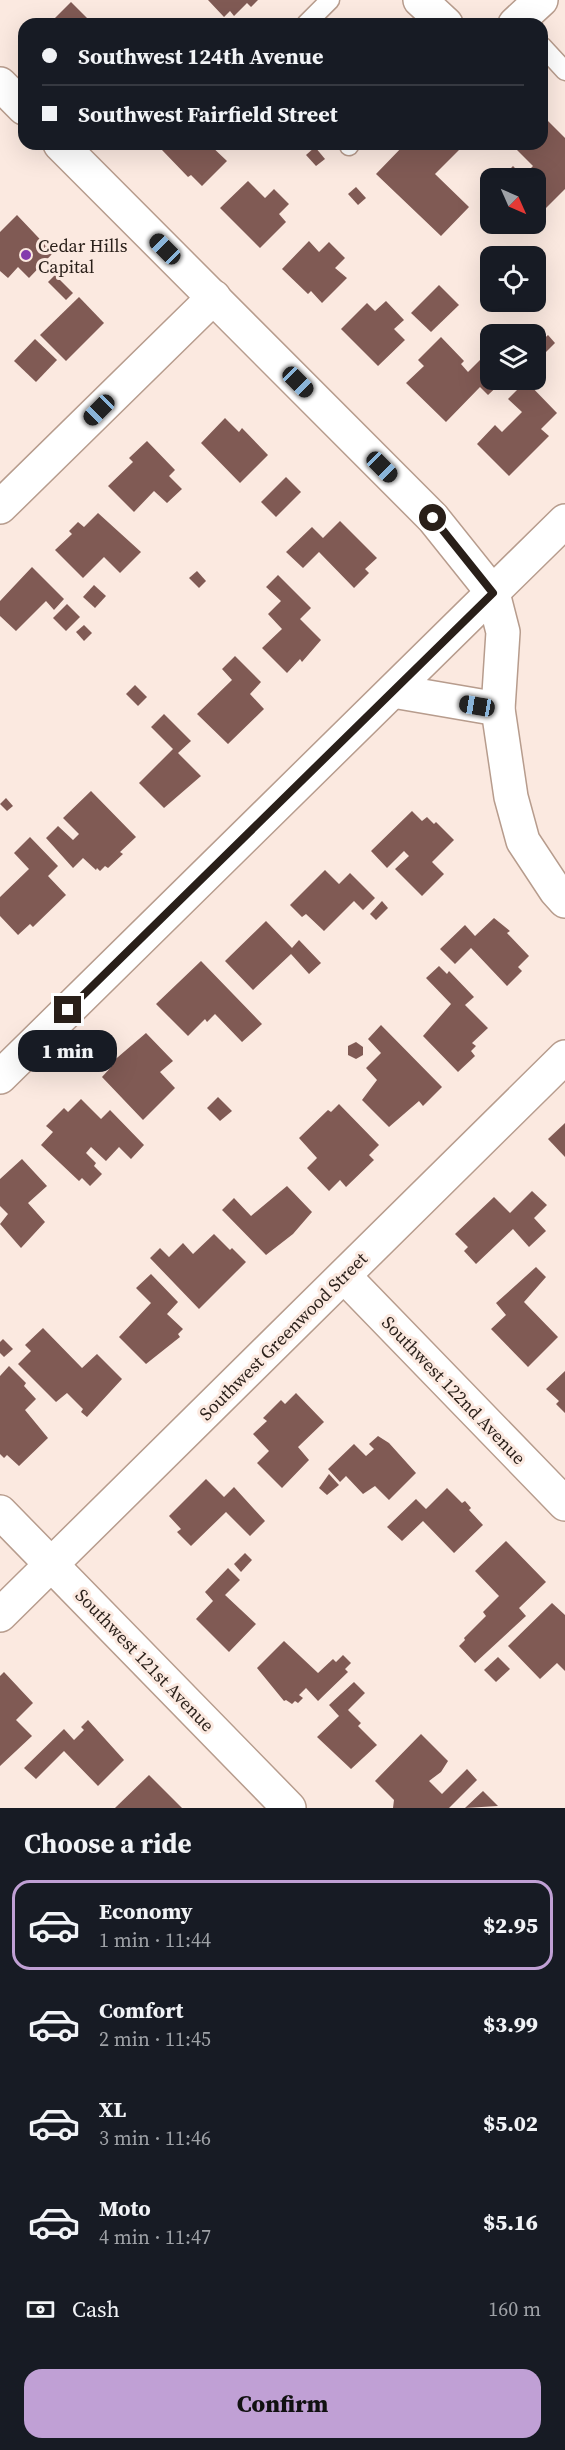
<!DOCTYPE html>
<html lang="en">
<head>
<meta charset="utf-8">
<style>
	body { margin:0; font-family:"Source Serif 4",serif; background:#20242c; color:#f1f3f6; height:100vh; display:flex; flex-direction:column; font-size:22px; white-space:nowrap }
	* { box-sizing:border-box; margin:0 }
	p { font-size:20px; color:#9ea1a6 }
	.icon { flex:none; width:33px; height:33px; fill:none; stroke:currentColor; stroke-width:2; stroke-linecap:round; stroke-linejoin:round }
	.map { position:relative; height:1808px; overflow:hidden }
	.drawer { display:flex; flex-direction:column; background:#171b24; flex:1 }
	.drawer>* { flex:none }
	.hud { position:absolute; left:18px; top:18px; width:530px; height:132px; border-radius:18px; box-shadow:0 6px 24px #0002; display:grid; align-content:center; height:132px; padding:0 24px; background:#171b24 }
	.needle { width:39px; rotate:135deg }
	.buttons { position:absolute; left:480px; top:168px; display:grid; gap:12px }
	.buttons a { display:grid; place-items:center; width:66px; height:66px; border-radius:12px; background:#171b24; box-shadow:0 6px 24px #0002; font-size:30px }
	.end { position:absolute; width:27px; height:27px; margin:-14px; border:8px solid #291f19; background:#fff; box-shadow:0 0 0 3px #fff }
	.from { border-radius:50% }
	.bubble { position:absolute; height:42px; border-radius:18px; background:#171b24; box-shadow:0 6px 24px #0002; font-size:20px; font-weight:800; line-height:42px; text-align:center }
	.car { position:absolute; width:18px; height:36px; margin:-18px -9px; border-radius:8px; box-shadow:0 0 4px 2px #0007; background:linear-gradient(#222 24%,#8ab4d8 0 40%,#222 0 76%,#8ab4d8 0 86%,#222 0) }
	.hud b { display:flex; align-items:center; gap:21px; height:57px; font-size:22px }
	.hud b+b { border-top:2px solid #363941 }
	.hud i { width:15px; height:15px; background:#f1f3f6 }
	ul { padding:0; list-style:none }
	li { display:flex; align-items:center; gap:18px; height:90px; margin:0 12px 9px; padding:0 12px; border:3px solid transparent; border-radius:18px }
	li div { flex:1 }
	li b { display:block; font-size:22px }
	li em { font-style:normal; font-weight:800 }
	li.current { border-color:#c0a0d5 }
	li>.icon { width:54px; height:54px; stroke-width:1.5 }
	h2 { padding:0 24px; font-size:27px; line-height:72px }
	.pay { display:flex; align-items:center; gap:15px; height:66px; padding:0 24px; font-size:22px }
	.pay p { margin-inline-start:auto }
	.button { display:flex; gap:12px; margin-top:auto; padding:12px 24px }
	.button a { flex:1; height:69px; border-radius:18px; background:#c0a0d5; color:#111; font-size:24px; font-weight:800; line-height:69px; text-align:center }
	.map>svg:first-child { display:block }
	.building { fill:#805a54 }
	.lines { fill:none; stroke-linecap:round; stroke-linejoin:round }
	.service-casing { stroke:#b79c8d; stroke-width:21 }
	.minor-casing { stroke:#b79c8d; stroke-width:36 }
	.service { stroke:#fff; stroke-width:18 }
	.minor { stroke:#fff; stroke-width:33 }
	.route { stroke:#291f19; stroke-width:8 }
	.poi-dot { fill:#833bad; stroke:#fbe9e0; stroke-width:2 }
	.labels { text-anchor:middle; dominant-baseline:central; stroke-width:6; stroke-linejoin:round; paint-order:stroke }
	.poi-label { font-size:18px; fill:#291f19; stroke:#fbe9e0; text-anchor:start }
	.street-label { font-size:18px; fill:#291f19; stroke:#fbe9e0 }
</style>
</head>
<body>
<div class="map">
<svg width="565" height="1808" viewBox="0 0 565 1808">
	<rect width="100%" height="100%" fill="#fbe9e0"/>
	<g class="building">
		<polygon points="208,0 258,0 251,7 247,3 234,16 230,11 224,17"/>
		<polygon points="71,2 93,24 49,24"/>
		<polygon points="542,115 565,138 565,189 536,218 536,178 501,178 513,166 523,176 533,166 511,144 542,144"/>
		<polygon points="168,144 209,144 227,161 202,186 191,175 188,177 162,150"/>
		<polygon points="405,144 465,144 435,174 469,207 441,236 376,174"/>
		<polygon points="315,147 325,159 316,166 306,155"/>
		<polygon points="248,181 265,198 274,189 289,204 279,214 286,222 260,248 220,208"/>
		<polygon points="356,187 366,198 358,205 348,194"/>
		<polygon points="17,215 53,253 29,278 18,267 8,278 0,271 0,232"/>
		<polygon points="309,241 319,252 329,242 345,258 335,268 347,278 322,303 311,291 308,294 282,269"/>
		<polygon points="55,275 73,293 66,300 48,282"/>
		<polygon points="439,285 459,305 431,332 411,313"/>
		<polygon points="79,297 104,323 66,361 40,335"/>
		<polygon points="386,301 404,320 394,329 405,340 378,366 341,329 367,303 375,311"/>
		<polygon points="548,335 555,343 543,355 536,346"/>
		<polygon points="441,337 464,361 461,364 468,372 490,350 490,380 504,380 488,395 480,387 446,422 406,383 424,366 418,360"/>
		<polygon points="35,339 57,360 36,382 14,361"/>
		<polygon points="526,381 557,413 541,429 549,436 509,476 477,444 495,425 502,432 522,412 508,399"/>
		<polygon points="225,418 239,432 242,428 268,455 240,483 201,443"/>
		<polygon points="147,441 175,470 169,476 182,489 167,503 154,491 134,512 108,486 133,462 129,458"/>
		<polygon points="286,477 301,492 276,517 261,502"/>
		<polygon points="98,513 141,552 120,573 104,557 83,578 55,550 72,534 69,531 78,522 84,527"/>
		<polygon points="340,521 377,558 365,569 369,573 354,588 319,552 303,568 286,552 312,527 323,538"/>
		<polygon points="32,567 64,599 54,610 46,601 16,631 0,616 0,601"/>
		<polygon points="197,571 206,581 199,588 189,578"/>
		<polygon points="278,575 311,608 300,619 321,640 302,662 300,659 287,673 262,648 282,629 268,614 281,601 266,587"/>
		<polygon points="94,585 106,596 95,608 83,597"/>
		<polygon points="67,604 80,617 66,631 53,618"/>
		<polygon points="84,625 92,633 84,641 76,632"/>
		<polygon points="235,656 261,682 250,694 264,709 228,744 197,714 232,680 222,669"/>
		<polygon points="135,685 147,697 138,706 126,694"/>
		<polygon points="164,714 191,741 178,753 201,776 164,808 139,783 173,749 151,727"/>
		<polygon points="91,791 136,837 120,852 123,854 108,868 105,866 100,871 97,868 96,870 83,858 73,868 46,838 58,826 73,840 79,834 63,818"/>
		<polygon points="6,798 13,806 7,811 0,804"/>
		<polygon points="412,811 422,821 427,817 434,824 436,822 454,840 432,862 444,874 422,896 395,869 409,856 404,851 387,868 371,851"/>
		<polygon points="30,837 58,866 48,876 66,895 33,927 30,924 18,935 0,916 0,897 29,869 14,853"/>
		<polygon points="325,870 339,884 350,873 375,898 363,910 354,901 324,931 306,914 302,917 290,905"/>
		<polygon points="382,901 388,908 376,920 370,914"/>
		<polygon points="494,918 510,931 507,933 529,956 518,967 522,971 507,986 471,948 455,964 440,949 465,925 475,936"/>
		<polygon points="266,921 292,948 299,940 321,963 309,974 291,954 253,990 225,961"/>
		<polygon points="201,961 262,1024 242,1042 215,1014 207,1022 205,1019 188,1036 156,1004"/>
		<polygon points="439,966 447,974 449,971 474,997 465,1005 488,1028 472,1043 476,1046 471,1051 475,1056 458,1072 423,1036 451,1004 426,978"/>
		<polygon points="381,1025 442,1087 423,1106 419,1101 389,1127 362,1100 377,1080 366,1068 381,1053 368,1039"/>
		<polygon points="146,1033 173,1061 160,1072 175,1088 143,1120 102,1077 113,1065 111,1063"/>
		<polygon points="356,1042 363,1047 363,1055 356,1059 348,1055 348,1046"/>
		<polygon points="218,1097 232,1111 220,1121 207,1108"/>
		<polygon points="81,1099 101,1119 110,1110 144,1145 131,1159 119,1147 106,1161 91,1147 86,1153 96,1163 94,1166 102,1174 90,1186 82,1178 79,1181 41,1145 53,1132 46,1126 64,1108 68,1112"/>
		<polygon points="339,1104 379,1145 369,1155 374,1160 346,1187 340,1180 329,1191 307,1168 317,1158 299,1138 328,1110 331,1112"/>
		<polygon points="565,1123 565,1157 548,1139"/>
		<polygon points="22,1159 47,1186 28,1203 45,1222 21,1248 0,1224 8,1214 0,1206 0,1179"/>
		<polygon points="287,1186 312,1212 293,1234 266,1255 222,1210 234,1198 251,1216"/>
		<polygon points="532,1191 547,1205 534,1218 546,1231 529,1247 513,1229 476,1264 464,1251 468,1247 455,1234 494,1197 510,1213"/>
		<polygon points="214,1234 230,1250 232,1248 246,1262 199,1309 150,1258 160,1248 169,1257 183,1243 193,1254"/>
		<polygon points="536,1267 546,1277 524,1302 558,1337 528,1367 491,1329 506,1315 496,1303"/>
		<polygon points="151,1274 178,1302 167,1314 183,1329 178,1334 180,1337 146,1364 119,1337 151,1303 136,1288"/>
		<polygon points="43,1328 82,1368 97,1354 122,1379 87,1417 81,1412 83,1409 67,1393 56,1402 18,1364 31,1351 25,1345"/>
		<polygon points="3,1339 13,1349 4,1357 0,1353 0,1342"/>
		<polygon points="9,1366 26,1383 24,1386 36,1399 25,1410 48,1438 19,1466 7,1455 4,1458 0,1454 0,1376"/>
		<polygon points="565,1371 565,1413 556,1404 559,1401 546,1389"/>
		<polygon points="296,1393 324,1422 298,1447 309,1460 282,1488 257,1463 269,1451 253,1434 267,1421 263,1418 281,1400 285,1404"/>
		<polygon points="378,1436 389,1443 416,1473 389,1500 375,1486 363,1494 346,1476 340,1482 328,1469 354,1444 366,1456 374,1449 369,1444"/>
		<polygon points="329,1474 339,1485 327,1495 319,1488"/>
		<polygon points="206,1479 224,1497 234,1487 265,1521 250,1536 226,1512 191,1546 177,1532 181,1529 169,1516"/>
		<polygon points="447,1488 462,1503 465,1501 471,1508 469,1510 483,1525 454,1553 423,1521 402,1541 387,1527 416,1499 426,1509"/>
		<polygon points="506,1541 546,1582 519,1608 526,1616 475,1663 459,1646 465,1640 464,1638 486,1616 483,1612 499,1596 475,1571"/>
		<polygon points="245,1553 252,1560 241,1572 234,1564"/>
		<polygon points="228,1568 240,1580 225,1595 256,1624 229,1652 196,1619 213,1601 205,1592"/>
		<polygon points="552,1603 565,1615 565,1671 557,1663 540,1679 508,1646"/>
		<polygon points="284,1641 318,1673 333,1659 336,1662 343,1655 351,1663 345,1669 348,1672 318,1701 306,1688 299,1695 303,1698 298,1703 295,1701 292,1704 286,1700 284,1701 257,1668"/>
		<polygon points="498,1657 510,1669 496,1682 484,1670"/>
		<polygon points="4,1672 33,1703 16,1720 32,1736 0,1766 0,1676"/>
		<polygon points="354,1682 365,1693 348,1710 361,1723 358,1726 377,1745 351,1769 317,1737 339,1716 329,1705"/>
		<polygon points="88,1720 124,1760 98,1786 64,1751 36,1779 24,1768 64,1729 74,1740 84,1730 81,1727"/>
		<polygon points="421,1734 448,1761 441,1772 429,1781 442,1794 467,1769 477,1780 449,1808 393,1808 394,1800 375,1781"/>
		<polygon points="149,1775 182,1808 115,1808"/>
		<polygon points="483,1791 498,1806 465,1808"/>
	</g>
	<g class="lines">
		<defs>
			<g id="service">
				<polyline points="306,24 330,0"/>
				<polyline points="542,46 565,71"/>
				<polyline points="349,146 350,144"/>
			</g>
			<g id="minor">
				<polyline points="420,0 446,24"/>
				<polyline points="515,24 541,0"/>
				<polyline points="0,84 24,108"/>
				<polyline points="60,144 433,518 493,593 503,632 498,709 511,797 523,841 556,891 565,901"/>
				<polyline points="0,507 214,297"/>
				<polyline points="393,691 498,709"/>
				<polyline points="0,1077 565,521"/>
				<polyline points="344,1276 565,1504"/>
				<polyline points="0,1512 289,1808"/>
				<polyline points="0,1615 565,1057"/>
			</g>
		</defs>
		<use href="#service" class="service-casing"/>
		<use href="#minor" class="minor-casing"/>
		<use href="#service" class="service"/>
		<use href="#minor" class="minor"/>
	</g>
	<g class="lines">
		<polyline class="route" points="68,1010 493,593 433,518"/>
	</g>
	<circle class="poi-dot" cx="26" cy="255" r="6"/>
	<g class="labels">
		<g class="poi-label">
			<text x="38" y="245">Cedar Hills<tspan x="38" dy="21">Capital</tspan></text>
		</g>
		<g class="street-label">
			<text transform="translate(283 1336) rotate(-45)">Southwest Greenwood Street</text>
			<text transform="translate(454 1390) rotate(46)">Southwest 122nd Avenue</text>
			<text transform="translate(145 1660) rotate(46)">Southwest 121st Avenue</text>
		</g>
	</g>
</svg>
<div class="buttons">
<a><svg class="needle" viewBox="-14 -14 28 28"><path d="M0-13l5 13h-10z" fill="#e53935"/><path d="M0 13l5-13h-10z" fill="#9ea1a6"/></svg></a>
<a><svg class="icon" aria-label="locate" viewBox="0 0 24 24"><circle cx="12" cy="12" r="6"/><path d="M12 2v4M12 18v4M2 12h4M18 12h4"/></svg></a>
<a><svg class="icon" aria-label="layers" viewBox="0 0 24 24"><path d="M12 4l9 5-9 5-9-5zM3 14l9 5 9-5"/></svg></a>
</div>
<i class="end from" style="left:433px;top:518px"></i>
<i class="end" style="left:68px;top:1010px"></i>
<div class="bubble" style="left:18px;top:1030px;width:99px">1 min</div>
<i class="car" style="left:165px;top:249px;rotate:315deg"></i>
<i class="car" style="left:298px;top:382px;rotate:135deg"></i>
<i class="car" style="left:99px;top:410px;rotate:225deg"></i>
<i class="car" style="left:382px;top:467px;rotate:135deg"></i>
<i class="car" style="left:477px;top:706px;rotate:280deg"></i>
<div class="hud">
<b><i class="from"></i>Southwest 124th Avenue</b>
<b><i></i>Southwest Fairfield Street</b>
</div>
</div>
<section class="drawer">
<h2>Choose a ride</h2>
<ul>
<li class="current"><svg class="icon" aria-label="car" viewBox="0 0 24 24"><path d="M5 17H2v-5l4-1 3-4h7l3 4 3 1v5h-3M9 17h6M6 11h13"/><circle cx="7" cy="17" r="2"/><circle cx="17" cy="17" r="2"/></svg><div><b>Economy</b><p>1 min · 11:44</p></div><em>$2.95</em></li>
<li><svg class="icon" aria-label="car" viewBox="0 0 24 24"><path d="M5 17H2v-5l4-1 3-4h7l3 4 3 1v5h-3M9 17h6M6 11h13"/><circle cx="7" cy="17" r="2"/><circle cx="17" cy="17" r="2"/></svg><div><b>Comfort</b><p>2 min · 11:45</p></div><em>$3.99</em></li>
<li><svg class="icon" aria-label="car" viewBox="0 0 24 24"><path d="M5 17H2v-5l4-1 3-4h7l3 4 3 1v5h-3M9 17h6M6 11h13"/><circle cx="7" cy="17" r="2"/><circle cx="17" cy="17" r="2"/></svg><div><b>XL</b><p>3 min · 11:46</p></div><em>$5.02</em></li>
<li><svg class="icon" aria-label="car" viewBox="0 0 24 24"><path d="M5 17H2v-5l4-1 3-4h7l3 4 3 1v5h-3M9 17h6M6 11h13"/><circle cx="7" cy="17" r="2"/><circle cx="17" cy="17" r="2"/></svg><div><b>Moto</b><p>4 min · 11:47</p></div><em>$5.16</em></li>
</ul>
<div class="pay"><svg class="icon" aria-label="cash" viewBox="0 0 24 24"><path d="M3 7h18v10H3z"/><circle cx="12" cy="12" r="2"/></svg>Cash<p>160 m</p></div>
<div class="button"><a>Confirm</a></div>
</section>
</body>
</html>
